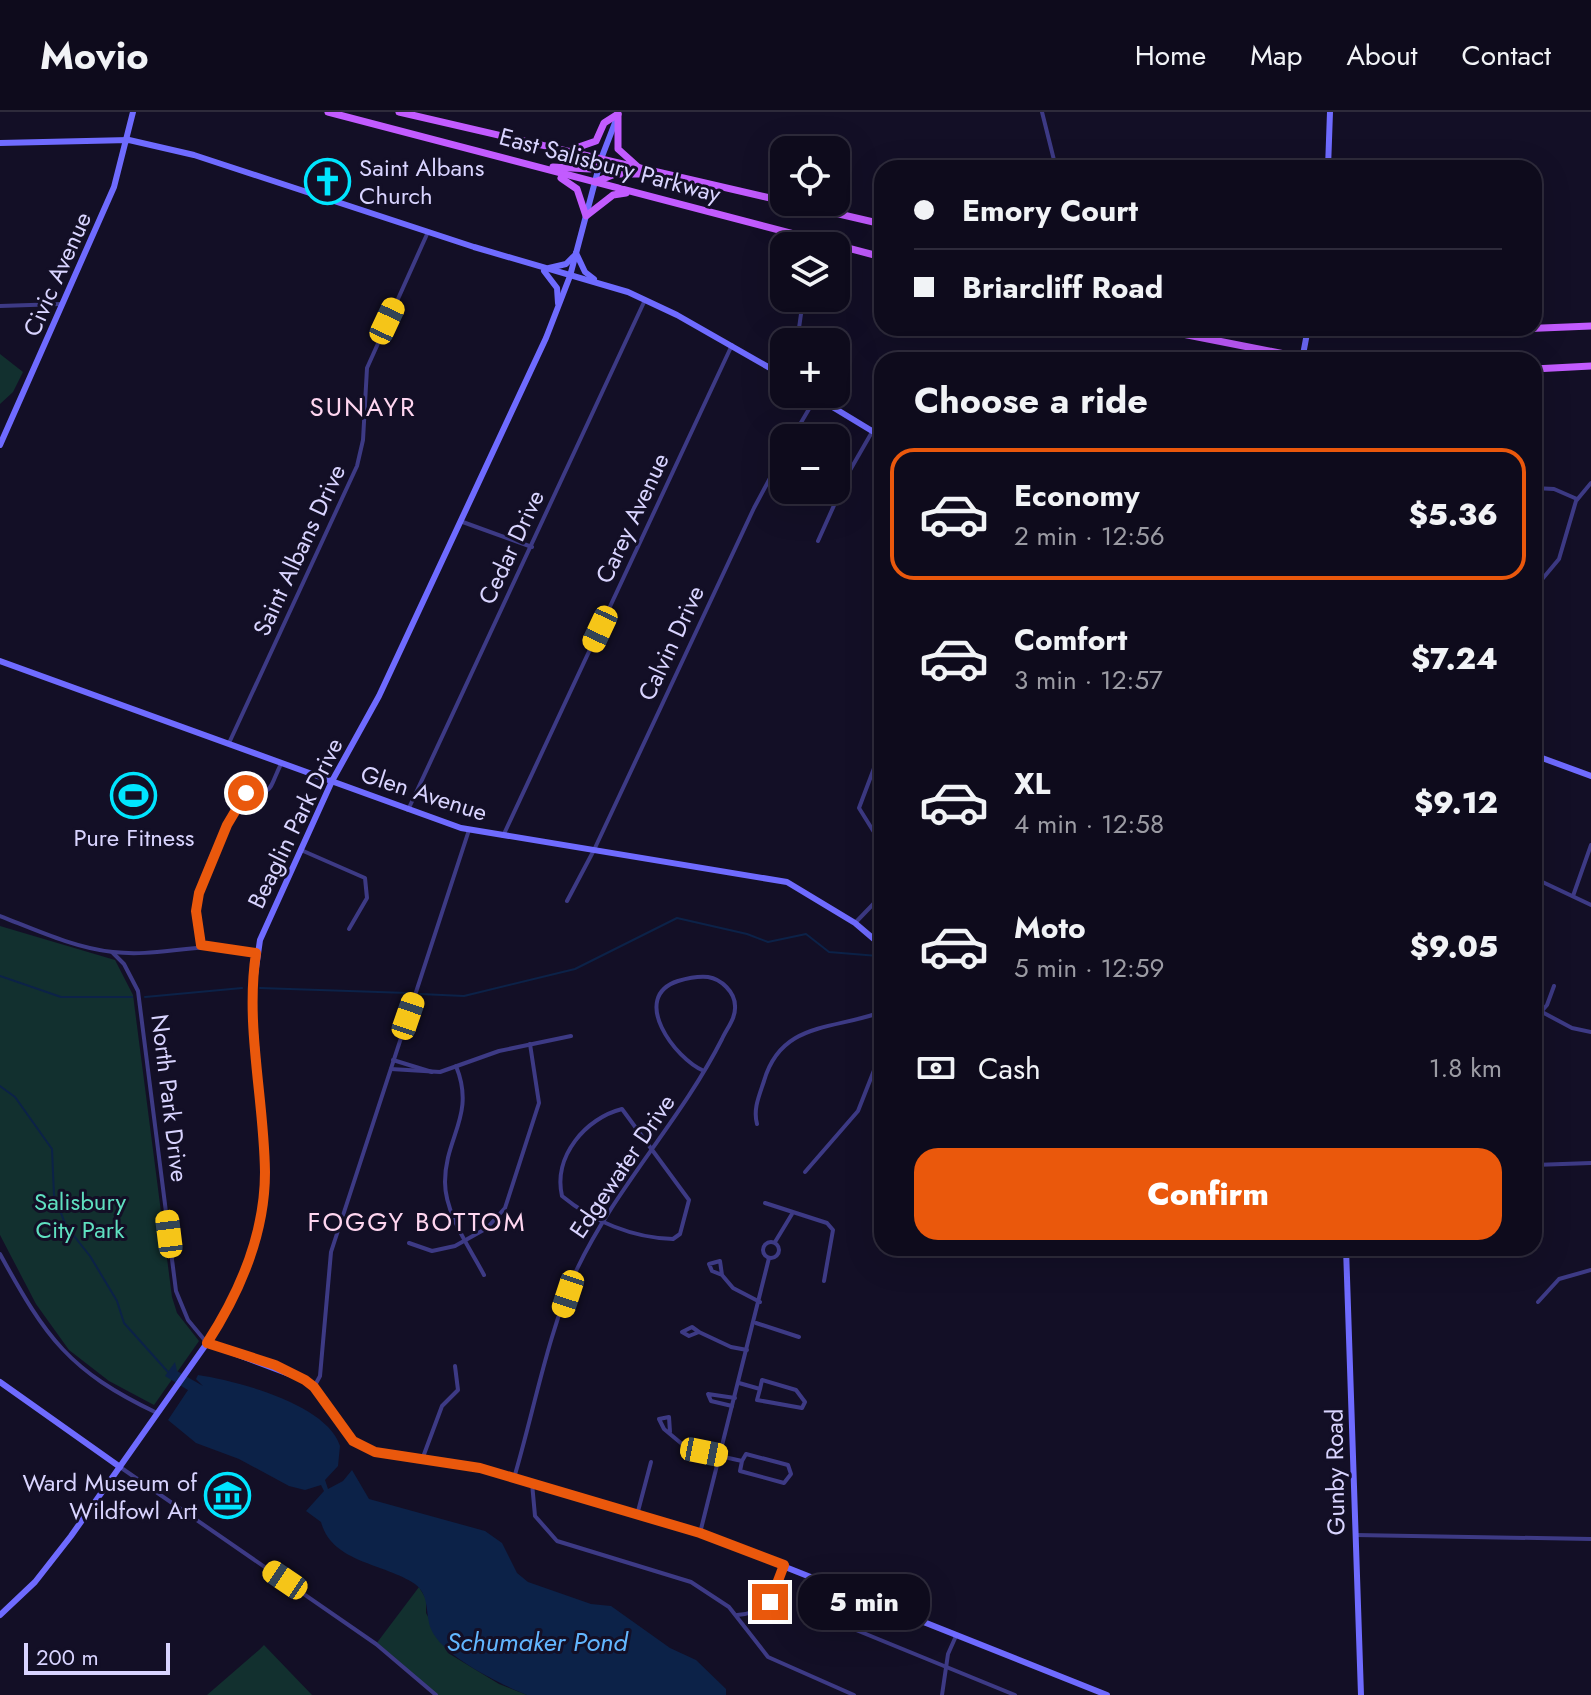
<!DOCTYPE html>
<html lang="en">
<head>
<meta charset="utf-8">
<style>
	body { margin:0; font-family:Jost,sans-serif; background:#171425; color:#f1f3f6; height:100vh; display:flex; flex-direction:column; font-size:30px; white-space:nowrap }
	* { box-sizing:border-box; margin:0 }
	p { font-size:26px; color:#9b9ba3 }
	.icon { flex:none; width:44px; height:44px; fill:none; stroke:currentColor; stroke-width:2; stroke-linecap:round; stroke-linejoin:round }
	.map { position:relative; flex:1; overflow:hidden }
	.details { position:absolute; left:874px; top:240px; width:668px; height:904px; display:flex; flex-direction:column; background:#0e0b1c; border-radius:24px; box-shadow:0 8px 32px #0002,0 0 0 2px #2e2b3b }
	.details>* { flex:none }
	.banner { position:absolute; left:874px; top:48px; width:668px; height:176px; border-radius:24px; box-shadow:0 8px 32px #0002,0 0 0 2px #2e2b3b; display:grid; align-content:center; height:176px; padding:0 40px; background:#0e0b1c }
	.fabs { position:absolute; left:770px; top:24px; display:grid; gap:16px }
	.fabs a { display:grid; place-items:center; width:80px; height:80px; border-radius:16px; background:#0e0b1c; box-shadow:0 8px 32px #0002,0 0 0 2px #2e2b3b; font-size:40px }
	.scale { position:absolute; left:24px; bottom:20px; width:146px; box-sizing:border-box; padding-left:8px; border:4px solid #d9d4ff; border-top:0; font-size:22px; line-height:28px; white-space:nowrap; color:#d9d4ff; -webkit-text-stroke:6px #130f26; paint-order:stroke }
	.end { position:absolute; width:36px; height:36px; margin:-18px; border:10px solid #ea580c; background:#fff; box-shadow:0 0 0 4px #fff }
	.from { border-radius:50% }
	.bubble { position:absolute; height:56px; border-radius:24px; background:#0e0b1c; box-shadow:0 8px 32px #0002,0 0 0 2px #2e2b3b; font-size:26px; font-weight:800; line-height:56px; text-align:center }
	.car { position:absolute; width:24px; height:48px; margin:-24px -12px; border-radius:10px; box-shadow:0 0 6px 2px #0007; background:linear-gradient(#f5c518 24%,#345 0 40%,#f5c518 0 76%,#345 0 86%,#f5c518 0) }
	.banner b { display:flex; align-items:center; gap:28px; height:76px; font-size:30px }
	.banner b+b { border-top:2px solid #2e2b3b }
	.banner i { width:20px; height:20px; background:#f1f3f6 }
	ul { padding:0; list-style:none }
	li { display:flex; align-items:center; gap:24px; height:132px; margin:0 16px 12px; padding:0 24px; border:4px solid transparent; border-radius:24px }
	li div { flex:1 }
	li b { display:block; font-size:30px }
	li em { font-style:normal; font-weight:800 }
	li.selected { border-color:#ea580c }
	li>.icon { width:72px; height:72px; stroke-width:1.5 }
	h2 { padding:0 40px; font-size:36px; line-height:96px }
	.pay { display:flex; align-items:center; gap:20px; height:88px; padding:0 40px; font-size:30px }
	.pay p { margin-inline-start:auto }
	.action { display:flex; gap:16px; margin-top:auto; padding:16px 40px }
	.action a { flex:1; height:92px; border-radius:24px; background:#ea580c; color:#fff; font-size:32px; font-weight:800; line-height:92px; text-align:center }
	header { display:flex; align-items:center; gap:48px; box-sizing:border-box; height:112px; padding:0 40px; background:#0e0b1c; border-bottom:2px solid #2e2b3b }
	header strong { font-size:38px }
	nav { display:flex; gap:44px; margin-inline-start:auto; font-size:28px }
	.map>svg:first-child { display:block }
	.green { fill:#12302f }
	.water { fill:#0c2248 }
	.lines { fill:none; stroke-linecap:round; stroke-linejoin:round }
	.stream { stroke:#0c2248; stroke-width:2 }
	.street { stroke:#3d3a85; stroke-width:4 }
	.secondary { stroke:#6f6bff; stroke-width:6 }
	.primary { stroke:#c25bff; stroke-width:7 }
	.route { stroke:#ea580c; stroke-width:10 }
	.labels { text-anchor:middle; dominant-baseline:central; stroke-width:6; stroke-linejoin:round; paint-order:stroke }
	.street-label { font-size:24px; fill:#d9d4ff; stroke:#130f26 }
	.poi-label { font-size:24px; fill:#d9d4ff; stroke:#130f26; text-anchor:start }
	.park-label { font-size:24px; fill:#5fe0c0; stroke:#130f26 }
	.neighbourhood-label { font-size:26px; letter-spacing:2px; fill:#ffd6f0; stroke:#130f26 }
	.water-label { font-size:26px; font-style:italic; fill:#62b6ff; stroke:#130f26 }
</style>
</head>
<body>
<header>
<strong>Movio</strong>
<nav><a>Home</a><a>Map</a><a>About</a><a>Contact</a></nav>
</header>
<div class="map">
<svg width="1591" height="1583" viewBox="0 0 1591 1583">
	<rect width="100%" height="100%" fill="#130f26"/>
	<g class="green">
		<polygon points="0,242 23,260 13,280 0,292"/>
		<polygon points="0,814 115,848 133,883 172,1185 177,1201 199,1229 154,1293 109,1269 69,1238 36,1192 0,1123"/>
		<polygon points="419,1475 426,1487 426,1501 448,1541 499,1572 527,1583 436,1583 376,1532"/>
		<polygon points="264,1533 312,1583 207,1583 259,1538"/>
	</g>
	<path class="water" d="M 175,1250 L 177,1259 L 203,1274 L 196,1267 L 198,1263 C 237,1269 327,1292 340,1334 L 338,1354 L 325,1368 L 328,1377 L 343,1369 L 352,1358 L 369,1387 L 485,1419 L 502,1431 L 517,1461 L 528,1470 L 591,1492 L 611,1494 L 670,1536 L 696,1548 L 726,1577 L 726,1583 L 527,1583 C 500,1572 442,1544 431,1517 C 425,1502 430,1483 415,1472 C 384,1451 332,1451 321,1410 L 306,1399 L 324,1379 L 321,1373 L 305,1378 L 289,1374 L 239,1347 L 196,1331 L 168,1308 L 188,1278 L 196,1283 L 165,1264 Z"/>
	<g class="lines">
		<g class="stream">
			<polyline points="0,864 61,885 132,885"/>
			<polyline points="260,876 408,881"/>
			<polyline points="420,882 464,884 575,857 677,806 747,822 768,830 806,822 829,840 878,844"/>
			<polyline points="145,885 242,876"/>
			<polyline points="0,974 15,985 52,1037 54,1083 66,1114 90,1144 117,1189 124,1211 168,1260"/>
		</g>
		<g class="street">
			<polyline points="1042,0 1056,56"/>
			<polyline points="0,194 61,192"/>
			<polyline points="797,230 802,195"/>
			<polyline points="792,326 816,285"/>
			<polyline points="1534,376 1554,377 1577,387"/>
			<polyline points="460,409 532,435"/>
			<polyline points="818,429 849,360 872,320"/>
			<polyline points="1534,477 1559,447 1576,389 1591,371"/>
			<polyline points="229,631 357,354 363,328 367,256 428,120"/>
			<polyline points="882,635 859,696 882,733"/>
			<polyline points="408,698 645,188"/>
			<polyline points="503,724 732,233"/>
			<polyline points="301,738 365,766 367,786 349,817"/>
			<polyline points="1534,766 1591,793"/>
			<polyline points="1573,784 1591,733"/>
			<polyline points="567,789 594,738 754,396 784,340"/>
			<path d="M 0,804 C 36,818 75,836 113,840 C 165,846 202,826 256,841"/>
			<polyline points="855,811 882,783"/>
			<path d="M 201,833 C 199,819 195,804 197,789 C 201,762 228,702 246,681 C 275,681 268,678 281,652"/>
			<polyline points="112,840 124,852 138,879 176,1179 188,1208 207,1231"/>
			<polyline points="1542,900 1572,916 1591,920"/>
			<polyline points="1534,908 1547,893 1554,874"/>
			<polyline points="393,948 432,960"/>
			<path d="M 456,954 C 476,1003 445,1025 445,1070 C 445,1102 470,1136 484,1163"/>
			<polyline points="391,957 440,960 499,939 571,924"/>
			<path d="M 622,997 L 689,1088 L 680,1122 L 673,1127 C 633,1126 592,1109 562,1084 C 553,1044 586,1006 622,997 Z"/>
			<path d="M 757,1012 C 753,997 759,984 764,969 C 781,910 832,918 882,900"/>
			<polyline points="1534,1053 1591,1051"/>
			<polyline points="805,1060 858,999 882,938"/>
			<polyline points="765,1091 827,1111 833,1118 824,1169"/>
			<circle cx="771" cy="1138" r="8"/>
			<polyline points="775,1130 792,1102"/>
			<polyline points="409,1131 432,1139 455,1134 487,1116 505,1096 539,991 530,932"/>
			<path d="M 0,1142 C 46,1226 69,1259 157,1301"/>
			<polyline points="722,1163 720,1149 709,1152 712,1159 722,1163 733,1176 760,1190"/>
			<polyline points="1538,1190 1559,1167 1591,1158"/>
			<polyline points="756,1211 799,1225"/>
			<polyline points="699,1220 692,1215 682,1220 689,1224 699,1220 731,1235 747,1238"/>
			<polyline points="739,1271 760,1277 762,1268 796,1278 805,1290 802,1296 757,1288 760,1277"/>
			<polyline points="314,1275 320,1264 331,1140 469,718"/>
			<polyline points="732,1294 711,1289 708,1282 735,1286"/>
			<polyline points="670,1320 669,1305 659,1307 664,1317 688,1337 742,1349 740,1359 784,1371 791,1362 788,1353 746,1342 742,1349"/>
			<polyline points="423,1345 442,1294 458,1278 455,1254"/>
			<polyline points="120,1355 376,1532 436,1583"/>
			<path d="M 514,1366 C 534,1299 548,1220 577,1157 C 616,1075 681,1008 722,927 C 727,916 736,906 735,894 C 735,880 721,867 708,865 C 698,864 688,866 678,869 C 629,885 675,947 704,959"/>
			<polyline points="532,1371 535,1404 557,1429 691,1470 729,1495 768,1545 854,1583"/>
			<polyline points="637,1403 651,1350"/>
			<polyline points="700,1421 769,1146"/>
			<polyline points="1355,1423 1591,1427"/>
			<path d="M 737,1503 C 770,1501 774,1480 784,1453"/>
			<polyline points="839,1511 1015,1583"/>
			<polyline points="942,1583 948,1542 956,1524"/>
		</g>
		<g class="secondary">
			<polyline points="0,31 129,28 194,43 474,135 628,180 677,203 784,264"/>
			<polyline points="1328,56 1330,0"/>
			<polyline points="576,141 585,160 594,167"/>
			<polyline points="549,156 566,152 574,144"/>
			<polyline points="544,159 557,176 558,191"/>
			<polyline points="1302,248 1308,216"/>
			<polyline points="811,282 882,325"/>
			<polyline points="0,333 114,75 133,0"/>
			<polyline points="0,549 461,716 787,770 855,811 882,834"/>
			<polyline points="1534,643 1591,664"/>
			<polyline points="1346,1136 1361,1583"/>
			<polyline points="207,1231 305,1268 314,1275 353,1329 375,1340 480,1356 700,1421 1107,1583"/>
			<polyline points="0,1270 120,1355"/>
			<polyline points="0,1503 35,1470 71,1424 207,1231 240,1172 255,1129 264,1081 264,1032 252,884 260,828 332,669 379,584 546,226 570,164 601,47 618,3"/>
		</g>
		<g class="primary">
			<polyline points="328,0 882,145"/>
			<polyline points="399,0 882,112"/>
			<polyline points="618,2 618,37 638,55"/>
			<polyline points="573,37 596,29 604,11 618,2"/>
			<polyline points="553,55 590,57 601,47"/>
			<polyline points="561,66 577,77 586,104 613,83 626,81"/>
			<polyline points="595,70 615,62 648,62"/>
			<polyline points="1152,216 1315,248"/>
			<polyline points="1384,216 1466,219 1591,214"/>
			<polyline points="1534,257 1591,254"/>
		</g>
	</g>
	<g class="lines">
		<path class="route" d="M 246,681 L 227,713 L 199,781 L 196,799 L 201,833 L 256,841 C 245,914 264,986 265,1060 C 265,1122 240,1180 207,1231 L 275,1253 L 305,1268 L 314,1275 L 353,1329 L 375,1340 L 480,1356 L 700,1421 L 784,1453 L 770,1490"/>
	</g>
	<defs>
		<symbol id="church-ring" viewBox="-11 -11 22 22"><circle r="9.5" fill="#130f26" stroke="#00e5ff" stroke-width="1.5"/><path d="M-1.2-6h2.4v3.5h3.3v2.4h-3.3V6h-2.4V-.1h-3.3v-2.4h3.3Z" fill="#00e5ff"/></symbol>
		<symbol id="stadium-ring" viewBox="-11 -11 22 22"><circle r="9.5" fill="#130f26" stroke="#00e5ff" stroke-width="1.5"/><path d="M0-5a6.5 5 0 1 0 0 10a6.5 5 0 1 0 0-10ZM-3.5-1.8h7v3.6h-7Z" fill="#00e5ff"/></symbol>
		<symbol id="museum-ring" viewBox="-11 -11 22 22"><circle r="9.5" fill="#130f26" stroke="#00e5ff" stroke-width="1.5"/><path d="M0-6L6-3V-2H-6V-3ZM-5-1h2V3h-2ZM-1-1h2V3h-2ZM3-1h2V3H3ZM-6 4H6V6H-6Z" fill="#00e5ff"/></symbol>
	</defs>
	<g fill-rule="evenodd">
		<use href="#church-ring" x="302" y="44" width="51" height="51"/>
		<use href="#stadium-ring" x="108" y="658" width="51" height="51"/>
		<use href="#museum-ring" x="202" y="1358" width="51" height="51"/>
	</g>
	<g class="labels">
		<g class="street-label">
			<text transform="translate(610 53) rotate(15)">East Salisbury Parkway</text>
			<text transform="translate(57 162) rotate(-66)">Civic Avenue</text>
			<text transform="translate(632 406) rotate(-65)">Carey Avenue</text>
			<text transform="translate(511 435) rotate(-65)">Cedar Drive</text>
			<text transform="translate(299 438) rotate(-65)">Saint Albans Drive</text>
			<text transform="translate(671 531) rotate(-65)">Calvin Drive</text>
			<text transform="translate(424 681) rotate(18)">Glen Avenue</text>
			<text transform="translate(295 711) rotate(-64)">Beaglin Park Drive</text>
			<text transform="translate(170 986) rotate(83)">North Park Drive</text>
			<text transform="translate(622 1054) rotate(-56)">Edgewater Drive</text>
			<text transform="translate(1335 1360) rotate(-91)">Gunby Road</text>
		</g>
		<g class="poi-label">
			<text x="359" y="55">Saint Albans<tspan x="359" dy="28">Church</tspan></text>
			<text x="134" y="725" text-anchor="middle">Pure Fitness</text>
			<text x="197" y="1370" text-anchor="end">Ward Museum of<tspan x="197" dy="28">Wildfowl Art</tspan></text>
		</g>
		<g class="park-label">
			<text x="80" y="1089">Salisbury<tspan x="80" dy="28">City Park</tspan></text>
		</g>
		<g class="neighbourhood-label">
			<text x="363" y="295">SUNAYR</text>
			<text x="417" y="1110">FOGGY BOTTOM</text>
		</g>
		<g class="water-label">
			<text x="537" y="1530">Schumaker Pond</text>
		</g>
	</g>
</svg>
<div class="fabs">
<a><svg class="icon" aria-label="locate" viewBox="0 0 24 24"><circle cx="12" cy="12" r="6"/><path d="M12 2v4M12 18v4M2 12h4M18 12h4"/></svg></a>
<a><svg class="icon" aria-label="layers" viewBox="0 0 24 24"><path d="M12 4l9 5-9 5-9-5zM3 14l9 5 9-5"/></svg></a>
<a>+</a>
<a>−</a>
</div>
<div class="scale">200 m</div>
<i class="end from" style="left:246px;top:681px"></i>
<i class="end" style="left:770px;top:1490px"></i>
<div class="bubble" style="left:798px;top:1462px;width:132px">5 min</div>
<i class="car" style="left:387px;top:209px;rotate:25deg"></i>
<i class="car" style="left:600px;top:517px;rotate:205deg"></i>
<i class="car" style="left:408px;top:904px;rotate:19deg"></i>
<i class="car" style="left:169px;top:1122px;rotate:353deg"></i>
<i class="car" style="left:568px;top:1182px;rotate:198deg"></i>
<i class="car" style="left:704px;top:1340px;rotate:101deg"></i>
<i class="car" style="left:285px;top:1468px;rotate:304deg"></i>
<div class="banner">
<b><i class="from"></i>Emory Court</b>
<b><i></i>Briarcliff Road</b>
</div>
<section class="details">
<h2>Choose a ride</h2>
<ul>
<li class="selected"><svg class="icon" aria-label="car" viewBox="0 0 24 24"><path d="M5 17H2v-5l4-1 3-4h7l3 4 3 1v5h-3M9 17h6M6 11h13"/><circle cx="7" cy="17" r="2"/><circle cx="17" cy="17" r="2"/></svg><div><b>Economy</b><p>2 min · 12:56</p></div><em>$5.36</em></li>
<li><svg class="icon" aria-label="car" viewBox="0 0 24 24"><path d="M5 17H2v-5l4-1 3-4h7l3 4 3 1v5h-3M9 17h6M6 11h13"/><circle cx="7" cy="17" r="2"/><circle cx="17" cy="17" r="2"/></svg><div><b>Comfort</b><p>3 min · 12:57</p></div><em>$7.24</em></li>
<li><svg class="icon" aria-label="car" viewBox="0 0 24 24"><path d="M5 17H2v-5l4-1 3-4h7l3 4 3 1v5h-3M9 17h6M6 11h13"/><circle cx="7" cy="17" r="2"/><circle cx="17" cy="17" r="2"/></svg><div><b>XL</b><p>4 min · 12:58</p></div><em>$9.12</em></li>
<li><svg class="icon" aria-label="car" viewBox="0 0 24 24"><path d="M5 17H2v-5l4-1 3-4h7l3 4 3 1v5h-3M9 17h6M6 11h13"/><circle cx="7" cy="17" r="2"/><circle cx="17" cy="17" r="2"/></svg><div><b>Moto</b><p>5 min · 12:59</p></div><em>$9.05</em></li>
</ul>
<div class="pay"><svg class="icon" aria-label="cash" viewBox="0 0 24 24"><path d="M3 7h18v10H3z"/><circle cx="12" cy="12" r="2"/></svg>Cash<p>1.8 km</p></div>
<div class="action"><a>Confirm</a></div>
</section>
</div>
</body>
</html>
